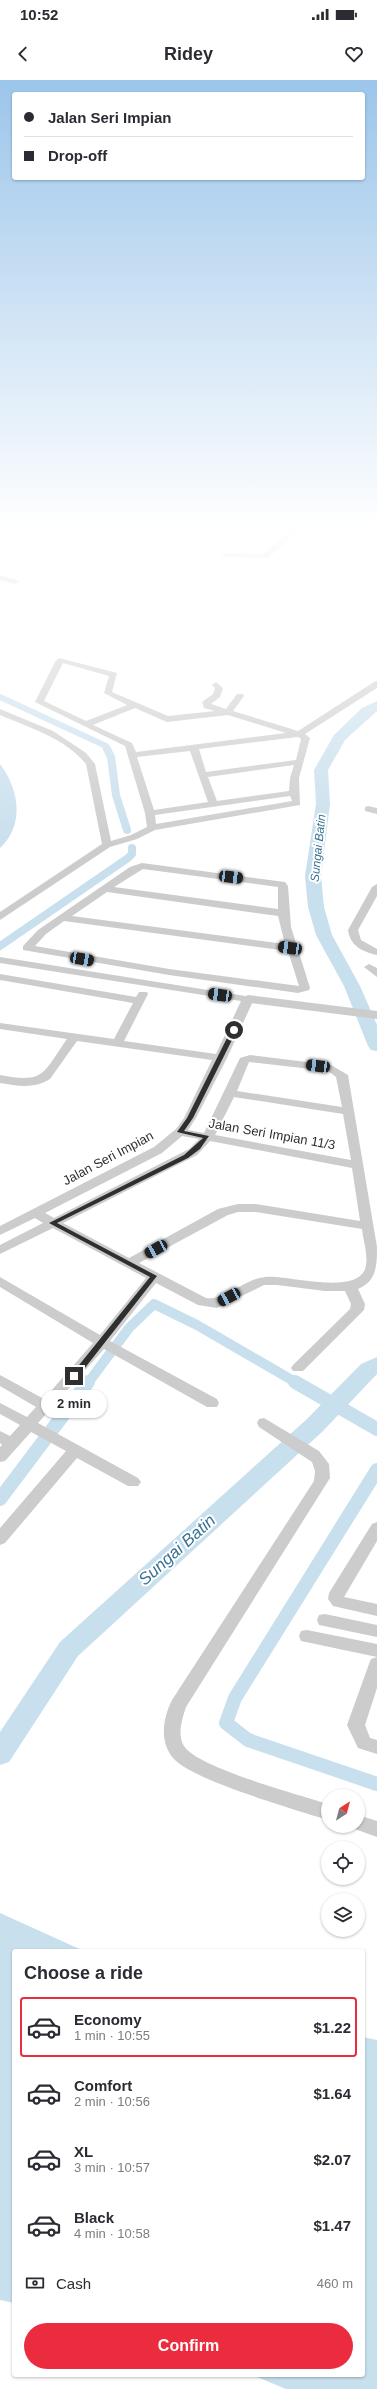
<!DOCTYPE html>
<html lang="en">
<head>
<meta charset="utf-8">
<style>
	body { margin:0; font-family:Arial,sans-serif; background:#f2f2f3; color:#2b2b33; height:100vh; display:flex; flex-direction:column; font-size:15px; white-space:nowrap }
	* { box-sizing:border-box; margin:0 }
	p { font-size:13px; color:#7c7c81 }
	.icon { flex:none; width:22px; height:22px; fill:none; stroke:currentColor; stroke-width:2; stroke-linecap:round; stroke-linejoin:round }
	.map { position:relative; flex:1; overflow:hidden }
	.side { position:absolute; left:12px; top:1869px; width:353px; height:428px; display:flex; flex-direction:column; background:#fff; border-radius:4px; box-shadow:0 1px 3px #0004 }
	.side>* { flex:none }
	.hud { position:absolute; left:12px; top:12px; width:353px; height:88px; border-radius:4px; box-shadow:0 1px 3px #0004; display:grid; align-content:center; height:88px; padding:0 12px; background:#fff }
	.needle { width:26px; rotate:36deg }
	.buttons { position:absolute; left:321px; top:1709px; display:grid; gap:8px }
	.buttons a { display:grid; place-items:center; width:44px; height:44px; border-radius:50%; background:#fff; box-shadow:0 1px 3px #0004; font-size:20px }
	.end { position:absolute; width:18px; height:18px; margin:-9px; border:5px solid #2f2f2f; background:#fff; box-shadow:0 0 0 2px #fff }
	.from { border-radius:50% }
	.bubble { position:absolute; height:28px; border-radius:14px; background:#fff; box-shadow:0 1px 3px #0004; font-size:13px; font-weight:700; line-height:28px; text-align:center }
	.car { position:absolute; width:12px; height:24px; margin:-12px -6px; border-radius:5px; box-shadow:0 0 3px 1px #0007; background:linear-gradient(#222 24%,#8ab4d8 0 40%,#222 0 76%,#8ab4d8 0 86%,#222 0) }
	.hud b { display:flex; align-items:center; gap:14px; height:38px; font-size:15px }
	.hud b+b { border-top:1px solid #e1e1e2 }
	.hud i { width:10px; height:10px; background:#2b2b33 }
	ul { padding:0; list-style:none }
	li { display:flex; align-items:center; gap:12px; height:60px; margin:0 8px 6px; padding:0 4px; border:2px solid transparent; border-radius:4px }
	li div { flex:1 }
	li b { display:block; font-size:15px }
	li em { font-style:normal; font-weight:700 }
	li.active { border-color:#eb2c3e }
	li>.icon { width:36px; height:36px; stroke-width:1.5 }
	h2 { padding:0 12px; font-size:18px; line-height:48px }
	.pay { display:flex; align-items:center; gap:10px; height:44px; padding:0 12px; font-size:15px }
	.pay p { margin-inline-start:auto }
	.action { display:flex; gap:8px; margin-top:auto; padding:8px 12px }
	.action a { flex:1; height:46px; border-radius:24px; background:#eb2c3e; color:#fff; font-size:16px; font-weight:700; line-height:46px; text-align:center }
	.status { display:flex; justify-content:space-between; align-items:center; height:28px; padding:0 20px; background:#fff; direction:ltr }
	.status svg { height:11px; fill:currentColor }
	header { display:flex; justify-content:space-between; align-items:center; height:52px; padding:0 12px; background:#fff; font-size:18px; font-weight:700 }
	.map>svg:first-child { display:block }
	.water { fill:#c8dfed }
	.lines { fill:none; stroke-linecap:round; stroke-linejoin:round }
	.canal-far3 { stroke:#c8dfed; stroke-width:6 }
	.canal-far2 { stroke:#c8dfed; stroke-width:8 }
	.canal-far1 { stroke:#c8dfed; stroke-width:10 }
	.canal { stroke:#c8dfed; stroke-width:14 }
	.river { fill:#c8dfed; fill-rule:evenodd }
	.minor { fill:#ccc; fill-rule:evenodd }
	.tertiary { fill:#ccc; fill-rule:evenodd }
	.route { fill:#2f2f2f }
	.labels { text-anchor:middle; dominant-baseline:central; stroke-width:4; stroke-linejoin:round; paint-order:stroke }
	.far-water-label { font-size:12px; font-style:italic; fill:#3a7394; stroke:#fff }
	.street-label { font-size:13px; fill:#2f2f2f; stroke:#fff }
	.near-water-label { font-size:17px; font-style:italic; fill:#3a7394; stroke:#fff }
</style>
</head>
<body>
<div class="status"><b>10:52</b><svg viewBox="0 0 49 12"><path d="M0 12V9h3v3zM5 12V6h3v6zM10 12V3h3v9zM15 12V0h3v12zM26 1h20v11H26zM47 4h2v5h-2z"/></svg></div>
<header><svg class="icon" aria-label="back" viewBox="0 0 24 24"><path d="M15 5l-7 7 7 7"/></svg>Ridey<svg class="icon" aria-label="heart" viewBox="0 0 24 24"><path d="M12 20l-8-8c-3-5 5-10 8-4 3-6 11-1 8 4z"/></svg></header>
<div class="map">
<svg width="377" height="2309" viewBox="0 0 377 2309">
	<rect width="100%" height="100%" fill="#fff"/>
	<g class="water">
		<path d="M 0,684 C 19,709 25,745 0,768 Z"/>
		<polygon points="0,1833 84,1871 14,1871 14,2223 0,2220"/>
		<polygon points="363,1957 377,1960 377,2309 286,2309 252,2295 363,2295"/>
	</g>
	<g class="lines">
		<polyline class="canal-far3" points="0,617 106,666 108,670"/>
		<g class="canal-far2">
			<polyline points="107,669 111,677 116,715 127,750"/>
			<polyline points="0,866 128,778 132,774 132,768"/>
		</g>
		<polyline class="canal-far1" points="88,1303 129,1248 154,1224 197,1245 297,1303"/>
		<g class="canal">
			<polyline points="295,1302 377,1349"/>
			<polyline points="377,1390 235,1618 226,1643 248,1660 377,1704"/>
			<polyline points="0,1419 88,1302"/>
		</g>
		<g class="river">
			<polygon points="377,621 377,631 345,660 328,690 330,724 321,796 324,827 332,855 360,906 377,945 377,971 371,970 368,966 344,906 316,855 308,827 305,796 316,724 314,690 334,655 362,628"/>
			<polygon points="377,1277 377,1294 323,1351 78,1576 9,1682 0,1685 0,1652 60,1562 307,1339 361,1284"/>
		</g>
		<g class="minor">
			<polygon points="0,448 19,448 0,451"/>
			<polygon points="294,448 302,448 268,478 225,477 221,475 225,473 263,474"/>
			<polygon points="0,495 17,500 18,502 14,504 0,500"/>
			<path d="M 59,578 L 117,593 L 112,612 L 168,636 L 215,631 L 204,628 L 202,622 L 213,614 L 215,608 L 212,605 L 216,602 L 223,608 L 220,617 L 211,624 L 226,629 L 237,614 L 243,614 L 244,616 L 233,631 L 298,651 L 374,602 L 377,601 L 377,608 L 305,654 L 310,658 L 299,698 L 300,725 L 155,750 L 137,759 L 110,767 L 0,840 L 0,832 L 102,764 L 86,684 C 65,658 30,648 0,635 L 0,629 L 53,651 L 86,673 L 95,684 L 111,761 L 131,755 L 147,747 L 145,733 L 125,666 L 35,622 L 55,582 ZM 63,583 L 109,596 L 104,613 L 127,625 L 86,641 L 44,621 ZM 135,628 L 167,642 L 228,635 L 286,653 L 136,672 L 132,663 L 93,645 ZM 298,657 L 301,659 L 296,680 L 206,692 L 199,669 ZM 190,671 L 208,722 L 154,730 L 137,677 ZM 294,685 L 290,698 L 289,711 L 217,721 L 208,697 ZM 290,716 L 292,721 L 156,744 L 155,735 Z"/>
			<polygon points="368,726 377,728 377,734 365,731 365,727"/>
			<path d="M 142,783 L 285,802 L 288,806 L 291,847 L 310,908 L 309,910 L 298,913 L 169,895 L 23,870 L 23,866 L 38,850 L 130,787 ZM 143,789 L 278,807 L 278,829 L 114,807 ZM 107,812 L 278,836 L 285,864 L 72,836 ZM 64,841 L 288,871 L 299,906 L 169,889 L 35,866 L 46,854 Z"/>
			<path d="M 377,804 L 377,816 L 358,850 L 361,860 L 377,869 L 377,875 C 363,872 350,866 348,850 L 372,807 Z"/>
			<path d="M 0,877 L 252,917 L 254,919 L 227,978 L 196,1038 L 188,1050 L 204,1053 L 205,1051 L 240,978 L 250,975 L 331,985 L 348,995 L 377,1167 C 377,1185 377,1201 358,1209 L 365,1224 L 364,1230 L 303,1291 L 293,1291 L 291,1288 L 293,1285 L 350,1229 L 351,1224 L 345,1211 L 325,1211 L 277,1205 L 264,1205 L 217,1228 L 198,1225 L 156,1203 L 110,1261 L 217,1319 L 219,1323 L 217,1327 L 207,1327 L 104,1269 L 38,1343 L 138,1398 L 141,1402 L 138,1406 L 128,1406 L 77,1378 L 5,1463 L 0,1465 L 0,1448 L 66,1371 L 31,1352 L 5,1381 L 0,1382 L 0,1367 L 2,1365 L 0,1363 L 0,1351 L 10,1356 L 20,1345 L 0,1334 L 0,1323 L 27,1337 L 36,1327 L 0,1306 L 0,1295 L 44,1319 L 93,1263 L 0,1207 L 0,1197 L 100,1255 L 146,1198 L 53,1148 L 0,1174 L 0,1165 L 43,1143 L 35,1138 L 0,1155 L 0,1146 L 154,1067 L 176,1049 L 184,1038 L 212,980 L 77,961 L 50,999 C 34,1009 18,1006 0,1003 L 0,995 C 45,1004 43,993 67,959 L 0,949 L 0,943 L 114,959 L 133,923 L 0,900 L 0,894 L 136,917 L 139,912 L 147,912 L 148,914 L 124,961 L 216,974 L 241,921 L 0,883 ZM 249,982 L 328,991 L 336,997 L 342,1027 L 237,1011 ZM 234,1017 L 343,1034 L 351,1080 L 215,1055 ZM 182,1056 L 199,1059 L 189,1069 L 54,1138 L 45,1133 L 162,1073 ZM 210,1061 L 352,1088 L 360,1141 L 256,1124 L 238,1124 L 218,1129 L 129,1178 L 63,1143 L 197,1075 ZM 238,1132 L 256,1132 L 362,1149 C 363,1160 368,1174 366,1185 C 362,1218 286,1194 265,1197 C 244,1199 224,1221 206,1218 L 139,1183 L 228,1135 Z"/>
			<polygon points="369,884 377,888 377,897 364,887"/>
			<path d="M 264,1338 L 319,1371 L 329,1384 L 330,1398 L 186,1627 C 182,1639 177,1655 184,1666 C 198,1688 300,1715 328,1724 L 328,1740 C 297,1730 191,1700 173,1678 C 159,1661 163,1638 172,1620 L 314,1401 L 315,1391 L 312,1382 L 259,1347 L 257,1343 L 259,1339 Z"/>
			<polygon points="377,1442 377,1461 344,1517 377,1524 377,1536 333,1526 328,1519 329,1513 372,1444"/>
			<polygon points="325,1534 377,1545 377,1557 319,1545 317,1540 319,1535"/>
			<polygon points="307,1550 377,1564 377,1608 365,1645 370,1658 377,1660 377,1674 358,1668 347,1645 369,1584 371,1579 377,1577 301,1561 299,1556 301,1551"/>
			<polygon points="358,1735 377,1741 377,1757 352,1748 350,1746 358,1746"/>
		</g>
		<polygon class="tertiary" points="248,915 377,931 377,939 243,922 241,919"/>
	</g>
	<linearGradient id="sky" x2="0" y2="1"><stop stop-color="#9bc5ea"/><stop offset="0.58" stop-color="#fff"/><stop offset="1" stop-color="#fff" stop-opacity="0"/></linearGradient>
	<rect width="377" height="771" fill="url(#sky)"/>
	<polygon class="route" points="234,948 237,950 193,1038 184,1051 209,1056 200,1069 188,1078 57,1143 157,1196 77,1298 71,1298 71,1295 150,1197 49,1143 184,1075 203,1058 177,1052 187,1038 231,950"/>
	<g class="labels">
		<g class="far-water-label">
			<text transform="translate(318 768) rotate(-84)">Sungai Batin</text>
		</g>
		<g class="street-label">
			<text transform="translate(272 1054) rotate(10)">Jalan Seri Impian 11/3</text>
			<text transform="translate(108 1078) rotate(-28)">Jalan Seri Impian</text>
		</g>
		<g class="near-water-label">
			<text transform="translate(177 1470) rotate(-42)">Sungai Batin</text>
		</g>
	</g>
</svg>
<div class="buttons">
<a><svg class="needle" viewBox="-14 -14 28 28"><path d="M0-13l5 13h-10z" fill="#e53935"/><path d="M0 13l5-13h-10z" fill="#7c7c81"/></svg></a>
<a><svg class="icon" aria-label="locate" viewBox="0 0 24 24"><circle cx="12" cy="12" r="6"/><path d="M12 2v4M12 18v4M2 12h4M18 12h4"/></svg></a>
<a><svg class="icon" aria-label="layers" viewBox="0 0 24 24"><path d="M12 4l9 5-9 5-9-5zM3 14l9 5 9-5"/></svg></a>
</div>
<i class="end from" style="left:234px;top:950px"></i>
<i class="end" style="left:74px;top:1296px"></i>
<div class="bubble" style="left:41px;top:1310px;width:66px">2 min</div>
<i class="car" style="left:231px;top:797px;rotate:97deg"></i>
<i class="car" style="left:290px;top:868px;rotate:278deg"></i>
<i class="car" style="left:82px;top:879px;rotate:100deg"></i>
<i class="car" style="left:220px;top:915px;rotate:278deg"></i>
<i class="car" style="left:318px;top:986px;rotate:277deg"></i>
<i class="car" style="left:156px;top:1169px;rotate:241deg"></i>
<i class="car" style="left:229px;top:1217px;rotate:242deg"></i>
<div class="hud">
<b><i class="from"></i>Jalan Seri Impian</b>
<b><i></i>Drop-off</b>
</div>
<section class="side">
<h2>Choose a ride</h2>
<ul>
<li class="active"><svg class="icon" aria-label="car" viewBox="0 0 24 24"><path d="M5 17H2v-5l4-1 3-4h7l3 4 3 1v5h-3M9 17h6M6 11h13"/><circle cx="7" cy="17" r="2"/><circle cx="17" cy="17" r="2"/></svg><div><b>Economy</b><p>1 min · 10:55</p></div><em>$1.22</em></li>
<li><svg class="icon" aria-label="car" viewBox="0 0 24 24"><path d="M5 17H2v-5l4-1 3-4h7l3 4 3 1v5h-3M9 17h6M6 11h13"/><circle cx="7" cy="17" r="2"/><circle cx="17" cy="17" r="2"/></svg><div><b>Comfort</b><p>2 min · 10:56</p></div><em>$1.64</em></li>
<li><svg class="icon" aria-label="car" viewBox="0 0 24 24"><path d="M5 17H2v-5l4-1 3-4h7l3 4 3 1v5h-3M9 17h6M6 11h13"/><circle cx="7" cy="17" r="2"/><circle cx="17" cy="17" r="2"/></svg><div><b>XL</b><p>3 min · 10:57</p></div><em>$2.07</em></li>
<li><svg class="icon" aria-label="car" viewBox="0 0 24 24"><path d="M5 17H2v-5l4-1 3-4h7l3 4 3 1v5h-3M9 17h6M6 11h13"/><circle cx="7" cy="17" r="2"/><circle cx="17" cy="17" r="2"/></svg><div><b>Black</b><p>4 min · 10:58</p></div><em>$1.47</em></li>
</ul>
<div class="pay"><svg class="icon" aria-label="cash" viewBox="0 0 24 24"><path d="M3 7h18v10H3z"/><circle cx="12" cy="12" r="2"/></svg>Cash<p>460 m</p></div>
<div class="action"><a>Confirm</a></div>
</section>
</div>
</body>
</html>
